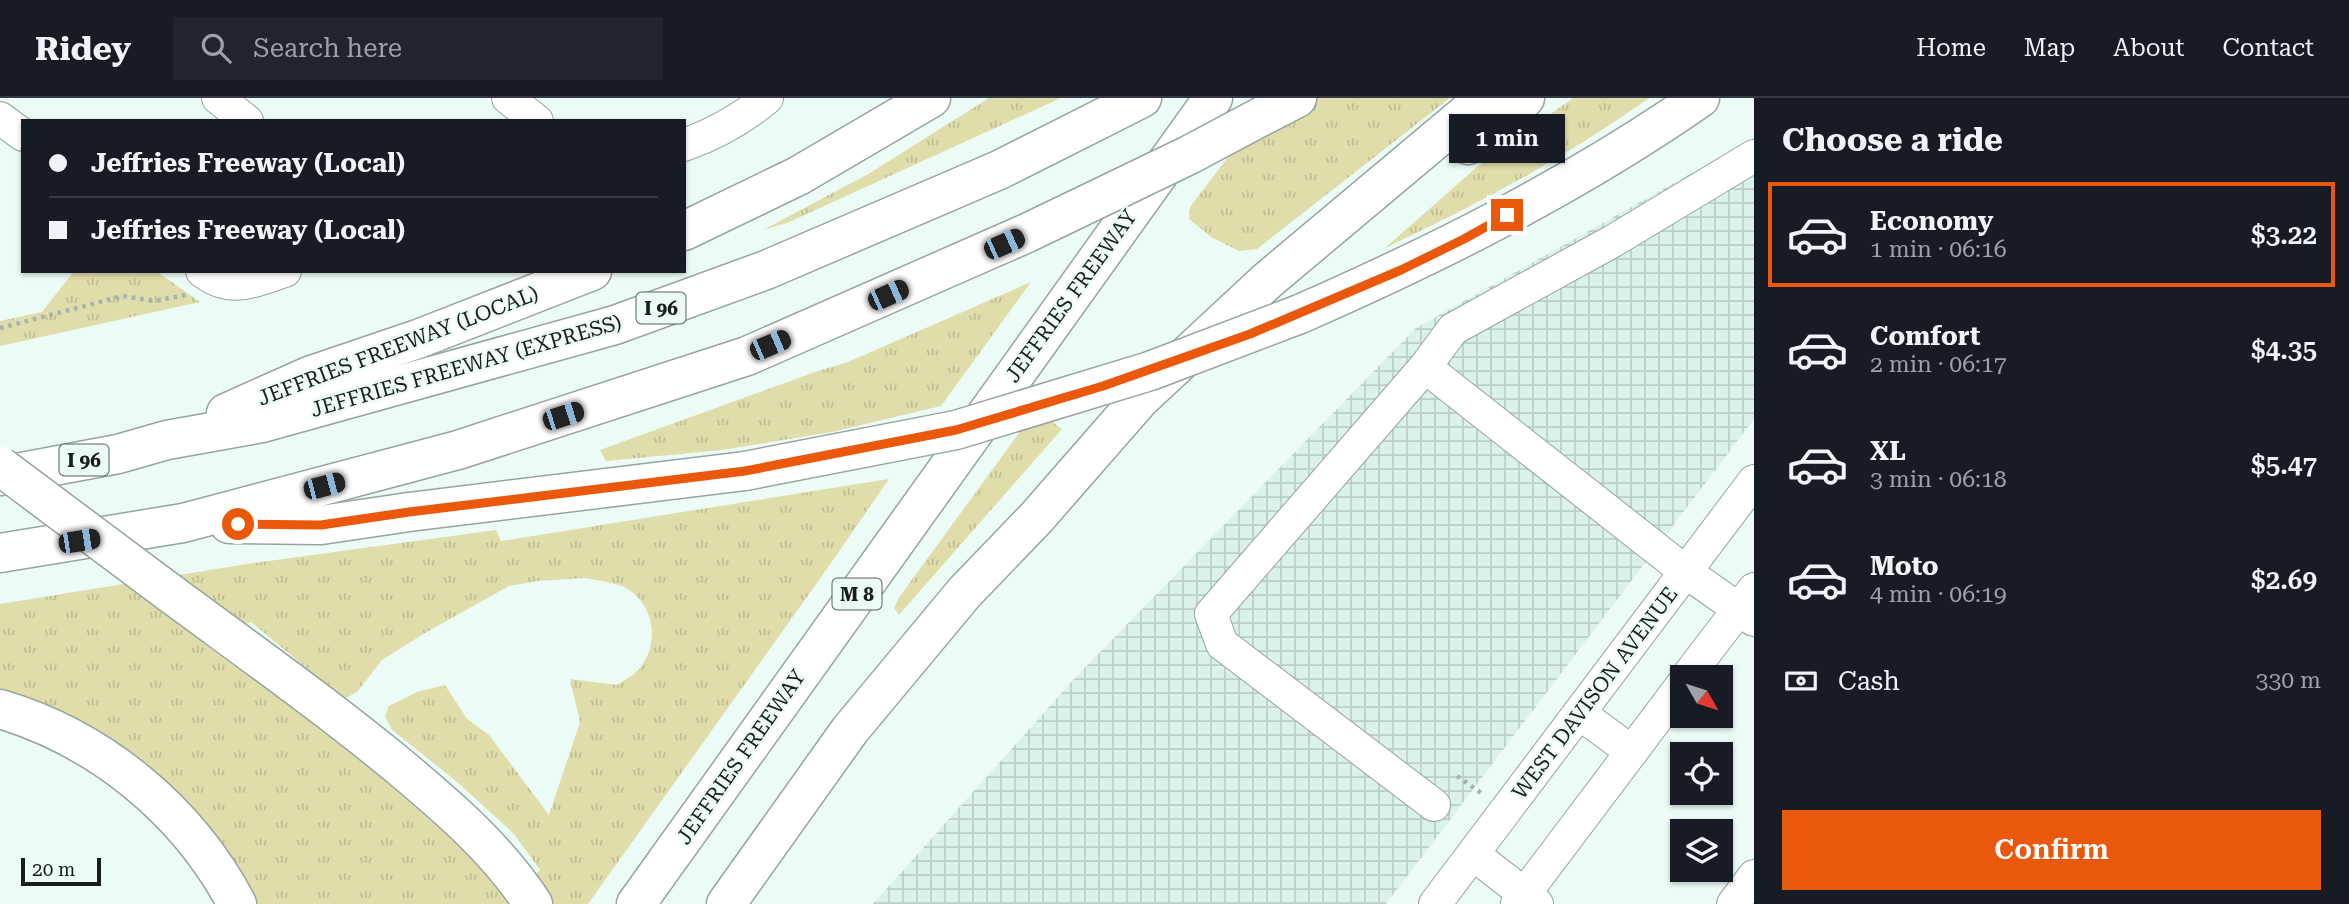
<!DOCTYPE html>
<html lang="en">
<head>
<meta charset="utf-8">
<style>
	body { margin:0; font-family:"Roboto Serif",serif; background:#20242c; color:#f1f3f6; height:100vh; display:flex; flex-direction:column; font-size:26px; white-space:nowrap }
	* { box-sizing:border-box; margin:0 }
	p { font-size:23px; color:#9ea1a6 }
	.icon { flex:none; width:38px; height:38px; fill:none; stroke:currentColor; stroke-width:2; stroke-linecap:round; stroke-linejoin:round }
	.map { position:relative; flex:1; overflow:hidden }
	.sheet { display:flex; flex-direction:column; background:#171b24; width:595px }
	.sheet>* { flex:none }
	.guide { position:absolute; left:21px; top:21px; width:665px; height:154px; border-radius:0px; box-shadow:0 2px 5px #0004; display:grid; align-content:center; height:154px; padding:0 28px; background:#171b24 }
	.needle { width:46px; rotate:129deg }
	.buttons { position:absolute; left:1670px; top:567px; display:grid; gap:14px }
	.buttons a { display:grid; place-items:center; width:63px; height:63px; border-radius:0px; background:#171b24; box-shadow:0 2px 5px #0004; font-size:35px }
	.scale { position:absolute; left:21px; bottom:18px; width:80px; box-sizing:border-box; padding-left:7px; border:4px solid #191e1c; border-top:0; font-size:19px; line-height:24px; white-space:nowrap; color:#191e1c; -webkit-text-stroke:5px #ecfbf5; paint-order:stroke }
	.end { position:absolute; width:32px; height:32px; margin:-16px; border:9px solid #ea580c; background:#fff; box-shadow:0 0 0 4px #fff }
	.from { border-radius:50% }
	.bubble { position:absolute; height:49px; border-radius:0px; background:#171b24; box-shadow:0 2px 5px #0004; font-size:23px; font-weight:600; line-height:49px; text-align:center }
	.car { position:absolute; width:21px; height:42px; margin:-21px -10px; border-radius:9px; box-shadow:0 0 5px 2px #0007; background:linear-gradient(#222 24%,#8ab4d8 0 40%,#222 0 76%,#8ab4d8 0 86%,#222 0) }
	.guide b { display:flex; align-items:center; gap:24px; height:66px; font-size:26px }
	.guide b+b { border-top:2px solid #363941 }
	.guide i { width:18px; height:18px; background:#f1f3f6 }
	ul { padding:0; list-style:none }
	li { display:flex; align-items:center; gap:21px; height:105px; margin:0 14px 10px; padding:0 14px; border:4px solid transparent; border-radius:0px }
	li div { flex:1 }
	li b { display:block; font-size:26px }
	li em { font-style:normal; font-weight:600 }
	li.current { border-color:#ea580c }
	li>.icon { width:63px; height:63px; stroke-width:1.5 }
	h2 { padding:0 28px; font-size:32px; line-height:84px }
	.pay { display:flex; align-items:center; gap:18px; height:77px; padding:0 28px; font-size:26px }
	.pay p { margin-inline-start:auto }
	.cta { display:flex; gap:14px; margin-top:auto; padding:14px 28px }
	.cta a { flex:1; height:80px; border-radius:0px; background:#ea580c; color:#fff; font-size:28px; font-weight:600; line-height:80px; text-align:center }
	header { display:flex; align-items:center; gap:42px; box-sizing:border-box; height:98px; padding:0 35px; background:#171b24; border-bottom:2px solid #363941 }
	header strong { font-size:33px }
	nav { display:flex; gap:38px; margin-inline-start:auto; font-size:24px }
	.search { width:490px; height:63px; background:#20242c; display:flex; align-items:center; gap:18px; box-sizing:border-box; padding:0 24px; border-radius:0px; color:#9ea1a6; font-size:26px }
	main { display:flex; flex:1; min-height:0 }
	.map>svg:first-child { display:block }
	.industrial { fill:url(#industrial-grid) }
	.grass { fill:url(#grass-tufts); fill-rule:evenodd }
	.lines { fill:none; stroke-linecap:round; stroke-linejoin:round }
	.minor-casing { stroke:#95a49e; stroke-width:34 }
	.highway-casing { stroke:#95a49e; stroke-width:41 }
	.path { stroke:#a6b2ad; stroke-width:4.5; stroke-dasharray:3.5 5; stroke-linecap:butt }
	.minor { stroke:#fff; stroke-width:32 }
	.highway { stroke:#fff; stroke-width:38 }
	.highway-bridge-casing { stroke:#95a49e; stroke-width:41; stroke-linecap:butt }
	.highway-bridge { stroke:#fff; stroke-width:38 }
	.route { stroke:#ea580c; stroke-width:9 }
	.labels { text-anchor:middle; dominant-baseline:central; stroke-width:5; stroke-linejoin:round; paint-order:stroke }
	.shield { fill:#ecfbf5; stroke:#58605d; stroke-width:2 }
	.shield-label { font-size:19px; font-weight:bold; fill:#191e1c }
	.street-label { font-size:21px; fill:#191e1c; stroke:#ecfbf5 }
</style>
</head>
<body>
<header>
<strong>Ridey</strong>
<div class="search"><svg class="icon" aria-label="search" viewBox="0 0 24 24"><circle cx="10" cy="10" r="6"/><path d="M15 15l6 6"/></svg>Search here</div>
<nav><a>Home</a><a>Map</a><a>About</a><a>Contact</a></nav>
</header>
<main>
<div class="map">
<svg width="1754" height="806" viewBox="0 0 1754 806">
	<defs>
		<pattern id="industrial-grid" width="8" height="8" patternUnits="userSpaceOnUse" patternTransform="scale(1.75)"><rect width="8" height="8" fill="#daf2e8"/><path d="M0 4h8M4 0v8" fill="none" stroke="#bacfc6"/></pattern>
		<pattern id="grass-tufts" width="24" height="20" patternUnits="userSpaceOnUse" patternTransform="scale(1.75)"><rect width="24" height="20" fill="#dfddaa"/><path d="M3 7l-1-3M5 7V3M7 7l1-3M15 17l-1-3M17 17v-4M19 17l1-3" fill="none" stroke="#bfbd92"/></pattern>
	</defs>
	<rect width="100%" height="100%" fill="#ecfbf5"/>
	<polygon class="industrial" points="1754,40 1754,321 1386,806 873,806 1074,581 1416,230"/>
	<g class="grass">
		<polygon points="989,0 1061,0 787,125 763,132 870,75"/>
		<polygon points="1273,0 1450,0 1257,151 1239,153 1211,139 1189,121 1190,109"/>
		<path d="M 1573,0 L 1649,0 C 1566,59 1477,107 1385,150 L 1477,69 Z"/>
		<polygon points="74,173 156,173 200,204 0,248 0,223 42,214"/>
		<polygon points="1031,184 941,308 832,334 722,352 606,363 600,352 815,274 848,264"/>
		<polygon points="1036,312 1062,331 899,517 894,510 900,498"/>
		<path d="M 889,381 L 822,478 L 588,806 L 256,806 L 248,788 L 0,597 L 0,506 L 247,466 L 496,432 L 501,443 ZM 586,480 C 598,483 613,484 624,489 C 655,505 660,545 640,570 C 634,577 625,582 617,587 L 570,581 L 580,624 L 549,717 L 489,637 L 467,621 L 445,587 L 417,594 L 389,608 L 385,618 L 392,632 L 456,683 L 514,736 L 540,772 L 507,803 L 470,756 L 447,733 L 407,699 L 202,540 L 251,524 L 334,593 L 346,600 L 357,594 L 382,562 L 425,535 L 509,488 L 537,483 Z"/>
	</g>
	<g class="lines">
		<defs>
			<g id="minor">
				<polyline points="218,0 247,23"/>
				<polyline points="508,0 537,23"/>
				<polyline points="0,20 23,37"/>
				<path d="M 684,47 C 715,36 742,21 767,0"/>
				<polyline points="1754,58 1613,143 1453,231 1425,269 1686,474 1754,522"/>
				<path d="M 202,173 C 232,196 252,183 285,173"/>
				<polyline points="1425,269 1211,516 1222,546 1434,707"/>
				<polyline points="1687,579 1754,491"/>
				<polyline points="1579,615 1632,654"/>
				<polyline points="1473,756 1537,806"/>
				<polyline points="1435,806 1754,383"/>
				<polyline points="1517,806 1682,587"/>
				<polyline points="1733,806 1754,778"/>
			</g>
			<g id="highway">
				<polyline points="1266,16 1297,0"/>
				<polyline points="1468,47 1525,0"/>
				<polyline points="684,133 798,78 931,0"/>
				<path d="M 1300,216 C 1439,155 1575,87 1700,0"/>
				<polyline points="226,315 309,278 418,241 592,173"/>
				<polyline points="0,378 118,356 167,342 262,325 615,227 766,172 999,72 1142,0"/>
				<polyline points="229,426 321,427 409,414 745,373"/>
				<polyline points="0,455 183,425 458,352 747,258 1027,135"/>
				<path d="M 170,495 C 247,552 326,608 400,669 C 449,710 498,752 533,806"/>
				<path d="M 0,611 C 101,641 188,713 237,806"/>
				<polyline points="636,806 1213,0"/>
				<polyline points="726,806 850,632 964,495 1037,419 1140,301 1268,182 1485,0"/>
			</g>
		</defs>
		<use href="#minor" class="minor-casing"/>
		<use href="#highway" class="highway-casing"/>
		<g class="path">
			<polyline points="0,230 123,198 154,203 186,197"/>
			<polyline points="1457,678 1484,697"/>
		</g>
		<use href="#minor" class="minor"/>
		<use href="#highway" class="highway"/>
		<defs>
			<g id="highway-bridge">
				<polyline points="1027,135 1189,57 1266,16"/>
				<polyline points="0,368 170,495"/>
				<polyline points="745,373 956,332 1150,273 1300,216"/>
			</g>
		</defs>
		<use href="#highway-bridge" class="highway-bridge-casing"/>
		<use href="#highway-bridge" class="highway-bridge"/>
	</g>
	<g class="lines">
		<polyline class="route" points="238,426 321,427 409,414 745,373 956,332 1103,288 1250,236 1401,172 1464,141 1507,117"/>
	</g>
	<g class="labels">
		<g class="shield">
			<rect x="636.5" y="194.5" width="49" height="31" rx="5"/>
			<rect x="59.5" y="346.5" width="49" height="31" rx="5"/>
			<rect x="832.5" y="480.5" width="49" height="31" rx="5"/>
		</g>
		<g class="shield-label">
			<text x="661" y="210">I 96</text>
			<text x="84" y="362">I 96</text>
			<text x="857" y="496">M 8</text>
		</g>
		<g class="street-label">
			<text transform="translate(1071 198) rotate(-54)">JEFFRIES FREEWAY</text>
			<text transform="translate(398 248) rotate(-21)">JEFFRIES FREEWAY (LOCAL)</text>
			<text transform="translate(466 268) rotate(-16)">JEFFRIES FREEWAY (EXPRESS)</text>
			<text transform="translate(1595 595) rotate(-53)">WEST DAVISON AVENUE</text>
			<text transform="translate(741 659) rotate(-55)">JEFFRIES FREEWAY</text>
		</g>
	</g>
</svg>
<div class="buttons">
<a><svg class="needle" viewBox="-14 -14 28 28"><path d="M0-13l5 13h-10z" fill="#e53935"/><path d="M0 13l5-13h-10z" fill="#9ea1a6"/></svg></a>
<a><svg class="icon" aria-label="locate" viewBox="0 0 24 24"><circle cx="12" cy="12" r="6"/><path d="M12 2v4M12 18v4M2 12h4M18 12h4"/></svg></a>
<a><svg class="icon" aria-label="layers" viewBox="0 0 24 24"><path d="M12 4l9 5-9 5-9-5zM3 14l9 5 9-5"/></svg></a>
</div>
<div class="scale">20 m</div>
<i class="end from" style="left:238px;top:426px"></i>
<i class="end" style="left:1507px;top:117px"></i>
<div class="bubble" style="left:1449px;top:16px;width:116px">1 min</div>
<i class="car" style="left:1004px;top:146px;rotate:66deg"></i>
<i class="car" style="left:888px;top:197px;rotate:66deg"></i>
<i class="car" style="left:770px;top:247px;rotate:67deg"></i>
<i class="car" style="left:563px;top:318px;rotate:72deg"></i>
<i class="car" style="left:324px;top:388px;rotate:75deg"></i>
<i class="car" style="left:79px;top:443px;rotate:81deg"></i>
<div class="guide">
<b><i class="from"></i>Jeffries Freeway (Local)</b>
<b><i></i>Jeffries Freeway (Local)</b>
</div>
</div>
<section class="sheet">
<h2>Choose a ride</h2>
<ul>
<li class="current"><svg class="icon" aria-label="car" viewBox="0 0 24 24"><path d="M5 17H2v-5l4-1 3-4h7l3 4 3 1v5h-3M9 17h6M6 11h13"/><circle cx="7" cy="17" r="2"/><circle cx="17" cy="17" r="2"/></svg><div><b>Economy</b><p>1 min · 06:16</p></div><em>$3.22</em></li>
<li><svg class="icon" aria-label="car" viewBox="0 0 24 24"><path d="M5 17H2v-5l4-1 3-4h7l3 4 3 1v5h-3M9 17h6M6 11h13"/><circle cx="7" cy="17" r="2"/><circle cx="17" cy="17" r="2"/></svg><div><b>Comfort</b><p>2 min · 06:17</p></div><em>$4.35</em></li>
<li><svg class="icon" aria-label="car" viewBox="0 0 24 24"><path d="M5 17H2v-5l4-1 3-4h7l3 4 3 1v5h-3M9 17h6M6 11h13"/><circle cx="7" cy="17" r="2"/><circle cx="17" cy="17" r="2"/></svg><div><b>XL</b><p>3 min · 06:18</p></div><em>$5.47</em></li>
<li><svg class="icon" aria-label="car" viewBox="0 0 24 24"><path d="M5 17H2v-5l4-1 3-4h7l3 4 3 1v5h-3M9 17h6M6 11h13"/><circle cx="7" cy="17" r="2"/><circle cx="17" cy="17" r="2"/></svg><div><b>Moto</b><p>4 min · 06:19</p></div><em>$2.69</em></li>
</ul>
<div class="pay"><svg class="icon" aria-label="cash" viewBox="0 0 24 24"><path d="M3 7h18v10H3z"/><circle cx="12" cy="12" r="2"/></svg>Cash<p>330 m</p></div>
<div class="cta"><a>Confirm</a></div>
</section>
</main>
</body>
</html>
